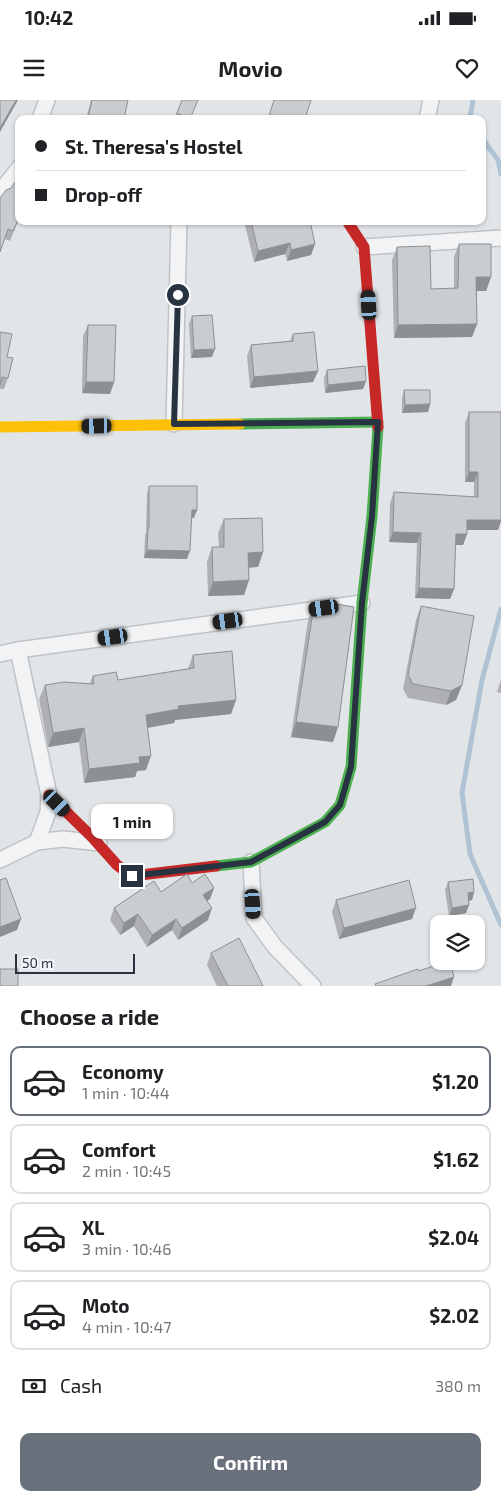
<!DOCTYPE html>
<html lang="en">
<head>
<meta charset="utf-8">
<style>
	body { margin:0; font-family:"Exo 2",sans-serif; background:#f6f6f6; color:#202124; height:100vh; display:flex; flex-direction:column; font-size:19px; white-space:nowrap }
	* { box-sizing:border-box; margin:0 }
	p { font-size:16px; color:#757577 }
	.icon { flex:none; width:28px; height:28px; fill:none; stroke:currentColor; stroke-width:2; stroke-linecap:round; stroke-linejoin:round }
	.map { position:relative; height:886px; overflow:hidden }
	.sheet { display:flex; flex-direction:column; background:#fff; flex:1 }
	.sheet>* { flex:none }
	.banner { position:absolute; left:15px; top:15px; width:471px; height:110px; border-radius:10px; box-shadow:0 1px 4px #0004; display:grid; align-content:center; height:110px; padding:0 20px; background:#fff }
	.tools { position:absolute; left:430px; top:815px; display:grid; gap:10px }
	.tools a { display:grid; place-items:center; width:55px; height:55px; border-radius:10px; background:#fff; box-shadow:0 1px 4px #0004; font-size:25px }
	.scale { position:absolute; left:15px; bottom:12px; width:120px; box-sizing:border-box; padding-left:5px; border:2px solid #283342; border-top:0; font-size:14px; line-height:18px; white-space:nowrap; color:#283342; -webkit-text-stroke:4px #f0f3f7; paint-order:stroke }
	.end { position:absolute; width:22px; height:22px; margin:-11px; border:6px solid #283342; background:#fff; box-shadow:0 0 0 2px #fff }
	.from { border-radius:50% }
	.bubble { position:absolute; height:35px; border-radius:10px; background:#fff; box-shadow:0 1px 4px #0004; font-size:16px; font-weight:700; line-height:35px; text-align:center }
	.car { position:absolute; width:15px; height:30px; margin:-15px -8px; border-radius:6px; box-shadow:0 0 4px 1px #0007; background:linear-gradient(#222 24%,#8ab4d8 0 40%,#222 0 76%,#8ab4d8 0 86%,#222 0) }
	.banner b { display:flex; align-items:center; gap:18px; height:48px; font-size:19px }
	.banner b+b { border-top:1px solid #e0e0e0 }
	.banner i { width:12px; height:12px; background:#202124 }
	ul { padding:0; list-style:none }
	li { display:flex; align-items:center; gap:15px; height:70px; margin:0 10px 8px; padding:0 10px; border:2px solid #e0e0e0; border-radius:10px }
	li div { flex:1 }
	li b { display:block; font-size:19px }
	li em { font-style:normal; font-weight:700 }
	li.active { border-color:#69717c }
	li>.icon { width:45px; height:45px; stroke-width:1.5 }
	h2 { padding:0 20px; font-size:22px; line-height:60px }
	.pay { display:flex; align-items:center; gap:12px; height:55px; padding:0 20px; font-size:19px }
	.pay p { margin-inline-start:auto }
	.action { display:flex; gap:10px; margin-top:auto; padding:10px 20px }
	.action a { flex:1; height:58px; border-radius:10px; background:#69717c; color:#fff; font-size:20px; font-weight:700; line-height:58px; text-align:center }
	.status { display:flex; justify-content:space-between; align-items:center; height:35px; padding:0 25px; background:#fff; direction:ltr }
	.status svg { height:14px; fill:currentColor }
	header { display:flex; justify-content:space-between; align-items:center; height:65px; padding:0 20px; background:#fff; font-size:22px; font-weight:700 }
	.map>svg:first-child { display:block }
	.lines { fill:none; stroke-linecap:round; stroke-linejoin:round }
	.stream { stroke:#b0c3d4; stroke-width:5 }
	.street-casing { stroke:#c0c3c6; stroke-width:18 }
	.street { stroke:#f2f3f4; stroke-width:15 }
	.fast { stroke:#4caf50; stroke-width:11 }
	.slow { stroke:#ffc107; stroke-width:11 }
	.jam { stroke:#c62828; stroke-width:11 }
	.wall { fill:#aeb0b3 }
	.shaded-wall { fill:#8d9092 }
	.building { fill:#cacdd0; stroke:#8d9092 }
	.route { stroke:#283342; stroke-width:6 }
</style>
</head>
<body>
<div class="status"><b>10:42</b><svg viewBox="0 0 49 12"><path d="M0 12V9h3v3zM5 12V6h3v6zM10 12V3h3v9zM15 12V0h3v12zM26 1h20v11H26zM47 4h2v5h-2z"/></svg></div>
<header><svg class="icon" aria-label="menu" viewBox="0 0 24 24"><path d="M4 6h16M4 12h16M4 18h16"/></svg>Movio<svg class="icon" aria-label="heart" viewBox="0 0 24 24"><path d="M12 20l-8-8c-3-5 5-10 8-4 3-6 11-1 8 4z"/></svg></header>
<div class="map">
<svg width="501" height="886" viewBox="0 0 501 886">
	<rect width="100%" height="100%" fill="#e2e5e8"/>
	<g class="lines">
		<g class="stream">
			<polyline points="470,19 473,0"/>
			<polyline points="482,38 498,60 501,74"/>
			<polyline points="501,509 482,580 462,693 470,754 501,825"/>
		</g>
		<defs>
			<g id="street">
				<polyline points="40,19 47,0"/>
				<polyline points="427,19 431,0"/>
				<polyline points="0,92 19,68"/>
				<polyline points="364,147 501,138"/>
				<polyline points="174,324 179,121"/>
				<polyline points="18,550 49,695 48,712 37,742"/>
				<polyline points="0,554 18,550 362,503"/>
				<polyline points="0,760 37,742 63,739 99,743"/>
				<polyline points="251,762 254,818 275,847 313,886"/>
			</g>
		</defs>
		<use href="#street" class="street-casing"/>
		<use href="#street" class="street"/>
		<g class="fast">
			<polyline points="240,324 378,322"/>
			<polyline points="216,766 251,762 325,722 340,705 351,667 362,503 372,416 378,327"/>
		</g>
		<polyline class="slow" points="0,327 240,324"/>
		<g class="jam">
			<polyline points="347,121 364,147 378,327"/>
			<polyline points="49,695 92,737 117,765 132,776 216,766"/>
		</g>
	</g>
	<g class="wall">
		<polygon points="91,0 128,0 124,19 86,19"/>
		<polygon points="182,0 190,19 174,19"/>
		<polygon points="19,84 19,119 10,141 5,139"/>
		<polygon points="244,121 310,121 315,144 311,155 287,161 285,154 254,162"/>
		<polygon points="459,144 491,177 486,191 477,191 477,224 472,237 394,238 392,160 397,147 431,189 454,188 454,157"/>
		<polygon points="192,216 212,257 191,258 189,224"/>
		<polygon points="88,225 114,282 110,294 82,293 83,236"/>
		<polygon points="0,232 7,257 8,278 4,289 0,289"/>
		<polygon points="293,234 318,271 313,282 250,288 247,256 251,245 290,241"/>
		<polygon points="327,270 366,281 363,289 325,293 324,278"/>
		<polygon points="404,290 430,304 428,312 402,313 402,298"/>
		<polygon points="469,312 501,312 501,421 498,430 467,430 467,434 463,445 455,445 454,489 450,499 415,498 417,443 389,442 390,403 394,392 474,397 474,382 465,382 465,323"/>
		<polygon points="149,386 194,418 191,418 187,459 144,458 145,436 146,432 147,394"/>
		<polygon points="224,419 263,452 258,467 249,467 249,480 244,495 208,496 207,462 212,447 219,447 218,433"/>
		<polygon points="314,505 338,627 333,642 291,637 308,520"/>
		<polygon points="421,506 462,585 456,600 446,605 408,598 403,589 416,520"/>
		<polygon points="193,555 236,600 231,614 175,620 174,623 147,628 146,670 137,671 135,677 84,683 79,642 48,647 39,599 45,585 90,583 93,576 118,580 188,569"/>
		<polygon points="501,579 501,593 497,592"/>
		<polygon points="448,782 474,792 472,800 469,801 469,805 466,813 449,816 445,790"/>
		<polygon points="192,783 214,788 210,799 207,801 208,820 178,840 172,830 147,847 134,826 120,835 110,820 114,808 161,792"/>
		<polygon points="336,800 412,819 339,839 332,812"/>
		<polygon points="211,853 263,886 217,886 207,865"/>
	</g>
	<g class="shaded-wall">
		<polygon points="16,0 18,0 0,32 0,28"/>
		<polygon points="290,143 285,154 254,162 258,151"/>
		<polygon points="315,144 311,155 287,161 291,150"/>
		<polygon points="476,177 491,177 486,191 472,191"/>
		<polygon points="477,224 472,237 394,238 398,225"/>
		<polygon points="215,249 212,257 191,258 194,250"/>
		<polygon points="318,271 313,282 250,288 254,277"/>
		<polygon points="366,281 363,289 325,293 328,285"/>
		<polygon points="86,282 114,282 110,294 82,293"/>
		<polygon points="430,304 428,312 402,313 405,305"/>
		<polygon points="469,372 478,372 474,382 465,382"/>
		<polygon points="192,410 197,410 194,418 189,418"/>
		<polygon points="467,420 501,420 501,421 498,430 464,430"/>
		<polygon points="393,432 421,433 417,443 389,442"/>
		<polygon points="456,434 467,434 463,445 452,445"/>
		<polygon points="147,450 190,451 187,459 144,458"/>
		<polygon points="263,452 258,467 243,468 248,453"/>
		<polygon points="249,480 244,495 208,496 213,482"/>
		<polygon points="419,488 454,489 450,499 415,498"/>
		<polygon points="462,585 456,600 446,605 451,591"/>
		<polygon points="236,600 231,614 175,620 174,623 141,629 146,615 178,606"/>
		<polygon points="296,622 338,627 333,642 291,637"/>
		<polygon points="84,628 79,642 48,647 53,633"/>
		<polygon points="151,656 146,670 137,671 135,677 84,683 89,669 139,657"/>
		<polygon points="214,788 210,799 199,807 203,795"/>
		<polygon points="474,792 472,800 465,801 468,793"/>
		<polygon points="469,805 466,813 449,816 452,808"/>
		<polygon points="212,808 208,820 178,840 182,828"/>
		<polygon points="416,808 412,819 339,839 344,828"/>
		<polygon points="138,814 134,826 120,835 124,823"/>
		<polygon points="21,819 17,830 0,837 0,827"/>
		<polygon points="176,819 172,830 147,847 152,835"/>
		<polygon points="454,877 451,886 426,886"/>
	</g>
	<g class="building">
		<polygon points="0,0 16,0 0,28"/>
		<polygon points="92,0 128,0 124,19 88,19"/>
		<polygon points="182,0 198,0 190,19 177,13"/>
		<polygon points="274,0 311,0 305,19 268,19"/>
		<polygon points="15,82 19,84 19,118 13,131 8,129 0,152 0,98 6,90 11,88"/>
		<polygon points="251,121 310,121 315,144 291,150 290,143 258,151"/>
		<polygon points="459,144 491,144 491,177 476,177 477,224 398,225 397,147 430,146 431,189 458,188"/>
		<polygon points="212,215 215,249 194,250 192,216"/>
		<polygon points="88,225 116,225 114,282 86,282"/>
		<polygon points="0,232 12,234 7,257 13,258 8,278 2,277 0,285"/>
		<polygon points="314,232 318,271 254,277 251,245 293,241 293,234"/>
		<polygon points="365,266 366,281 328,285 327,270"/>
		<polygon points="404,290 430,290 430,304 405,305"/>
		<polygon points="469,312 501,312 501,420 467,420 467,434 456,434 454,489 419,488 421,433 393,432 394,392 478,397 478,372 469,372"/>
		<polygon points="149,386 197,386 197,410 192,410 190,451 147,450 148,428 149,428"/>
		<polygon points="262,418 263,452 248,453 249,480 213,482 212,447 224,447 224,419"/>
		<polygon points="330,503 354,507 338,627 296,622 314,505"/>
		<polygon points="421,506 474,516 462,585 451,591 413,584 408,575"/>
		<polygon points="232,551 236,600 178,606 179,609 146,615 151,656 139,657 140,663 89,669 84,628 53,633 45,585 64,582 94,584 93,576 116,572 118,580 194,568 193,555"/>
		<polygon points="187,774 192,783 205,774 214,788 203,795 212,808 182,828 176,819 152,835 138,814 124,823 114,808 154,781 161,792"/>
		<polygon points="6,778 21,819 0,827 0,780"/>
		<polygon points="473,779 474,792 468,793 469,805 452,808 448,782"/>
		<polygon points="409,780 416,808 344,828 336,800"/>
		<polygon points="239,838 263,886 228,886 211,853"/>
		<polygon points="450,861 454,877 426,886 376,886 375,884 418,869 418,871"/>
		<rect x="0" y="869" width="18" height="17"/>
	</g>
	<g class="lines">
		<polyline class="route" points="132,776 251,762 325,722 340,705 351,667 362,503 372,416 378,322 174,324 178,195"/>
	</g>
</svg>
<div class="tools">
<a><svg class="icon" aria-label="layers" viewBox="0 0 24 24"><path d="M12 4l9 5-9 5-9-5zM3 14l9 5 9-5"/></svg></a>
</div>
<div class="scale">50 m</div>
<i class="end from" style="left:178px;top:195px"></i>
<i class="end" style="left:132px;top:776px"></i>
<div class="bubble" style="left:91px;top:704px;width:82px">1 min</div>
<i class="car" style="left:369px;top:205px;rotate:356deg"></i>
<i class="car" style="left:97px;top:326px;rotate:269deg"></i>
<i class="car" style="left:324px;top:508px;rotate:262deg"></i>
<i class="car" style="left:228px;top:521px;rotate:262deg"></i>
<i class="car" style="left:113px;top:537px;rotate:262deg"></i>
<i class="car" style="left:57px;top:703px;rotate:135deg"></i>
<i class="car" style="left:253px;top:804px;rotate:176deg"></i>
<div class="banner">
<b><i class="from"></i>St. Theresa's Hostel</b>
<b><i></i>Drop-off</b>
</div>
</div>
<section class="sheet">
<h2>Choose a ride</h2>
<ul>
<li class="active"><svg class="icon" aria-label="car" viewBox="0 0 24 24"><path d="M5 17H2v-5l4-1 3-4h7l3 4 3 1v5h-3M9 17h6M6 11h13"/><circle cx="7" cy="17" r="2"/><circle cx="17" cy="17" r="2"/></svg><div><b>Economy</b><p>1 min · 10:44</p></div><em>$1.20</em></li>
<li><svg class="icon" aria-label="car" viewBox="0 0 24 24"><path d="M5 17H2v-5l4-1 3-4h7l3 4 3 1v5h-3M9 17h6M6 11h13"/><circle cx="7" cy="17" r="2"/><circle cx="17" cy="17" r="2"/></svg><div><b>Comfort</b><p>2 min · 10:45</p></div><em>$1.62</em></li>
<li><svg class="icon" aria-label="car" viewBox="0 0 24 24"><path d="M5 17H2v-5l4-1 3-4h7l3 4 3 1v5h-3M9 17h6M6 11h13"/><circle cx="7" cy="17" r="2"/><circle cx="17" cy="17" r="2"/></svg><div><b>XL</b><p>3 min · 10:46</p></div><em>$2.04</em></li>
<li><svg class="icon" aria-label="car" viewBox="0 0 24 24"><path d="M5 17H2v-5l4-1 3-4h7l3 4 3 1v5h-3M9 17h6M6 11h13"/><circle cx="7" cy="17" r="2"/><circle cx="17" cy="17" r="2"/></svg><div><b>Moto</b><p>4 min · 10:47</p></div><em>$2.02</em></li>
</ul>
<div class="pay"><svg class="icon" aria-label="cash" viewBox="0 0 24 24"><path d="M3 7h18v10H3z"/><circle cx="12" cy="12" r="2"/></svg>Cash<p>380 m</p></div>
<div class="action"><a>Confirm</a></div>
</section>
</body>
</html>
